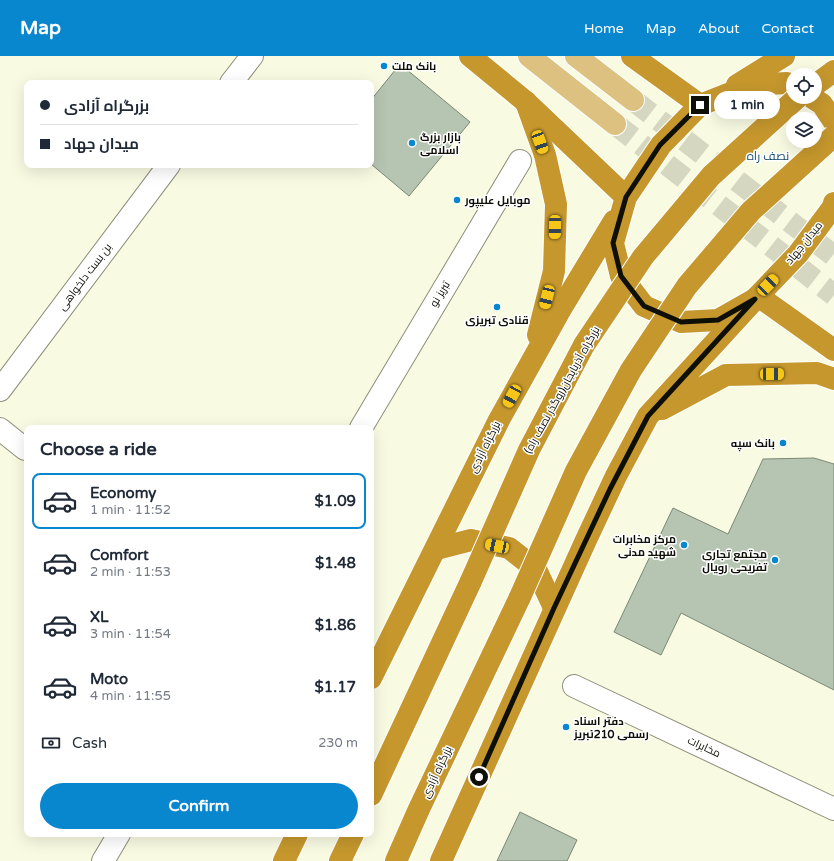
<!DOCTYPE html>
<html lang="en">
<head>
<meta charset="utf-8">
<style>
	body { margin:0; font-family:"Varela Round",Cairo,sans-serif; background:#f2f2f3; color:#1f2937; height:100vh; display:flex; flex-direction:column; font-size:15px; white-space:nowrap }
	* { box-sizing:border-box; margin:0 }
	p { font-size:13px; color:#747a83 }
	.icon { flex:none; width:22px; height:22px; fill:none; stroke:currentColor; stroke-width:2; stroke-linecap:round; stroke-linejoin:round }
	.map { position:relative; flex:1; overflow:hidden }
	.panel { position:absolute; left:24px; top:369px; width:350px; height:412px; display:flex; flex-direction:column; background:#fff; border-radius:8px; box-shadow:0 4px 16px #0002 }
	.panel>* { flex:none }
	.top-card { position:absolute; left:24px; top:24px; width:350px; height:88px; border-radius:8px; box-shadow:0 4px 16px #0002; display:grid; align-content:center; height:88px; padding:0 16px; background:#fff }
	.fabs { position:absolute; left:786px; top:12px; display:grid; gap:8px }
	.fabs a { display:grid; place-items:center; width:36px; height:36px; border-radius:50%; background:#fff; box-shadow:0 4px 16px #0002; font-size:20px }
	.end { position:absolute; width:18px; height:18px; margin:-9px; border:5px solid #0e0f07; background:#fff; box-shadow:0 0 0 2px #fff }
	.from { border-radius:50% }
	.bubble { position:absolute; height:28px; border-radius:14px; background:#fff; box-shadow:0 4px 16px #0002; font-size:13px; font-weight:700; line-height:28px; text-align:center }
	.car { position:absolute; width:12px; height:24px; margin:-12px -6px; border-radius:5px; box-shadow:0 0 3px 1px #0007; background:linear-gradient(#f5c518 24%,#345 0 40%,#f5c518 0 76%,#345 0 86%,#f5c518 0) }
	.top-card b { display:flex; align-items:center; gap:14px; height:38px; font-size:15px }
	.top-card b+b { border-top:1px solid #e0e1e3 }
	.top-card i { width:10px; height:10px; background:#1f2937 }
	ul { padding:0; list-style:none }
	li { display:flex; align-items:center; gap:12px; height:56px; margin:0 8px 6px; padding:0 8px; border:2px solid transparent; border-radius:8px }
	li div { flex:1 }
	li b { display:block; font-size:15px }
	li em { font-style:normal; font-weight:700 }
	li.active { border-color:#0886ce }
	li>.icon { width:36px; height:36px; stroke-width:1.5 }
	h2 { padding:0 16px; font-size:18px; line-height:48px }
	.pay { display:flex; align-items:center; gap:10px; height:44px; padding:0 16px; font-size:15px }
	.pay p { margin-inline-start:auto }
	.primary-button { display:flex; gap:8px; margin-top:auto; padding:8px 16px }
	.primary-button a { flex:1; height:46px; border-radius:24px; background:#0886ce; color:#fff; font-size:16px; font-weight:700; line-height:46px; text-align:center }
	header { display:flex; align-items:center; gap:24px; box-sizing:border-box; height:56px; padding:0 20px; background:#0886ce; color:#fff }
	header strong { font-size:19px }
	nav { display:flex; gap:22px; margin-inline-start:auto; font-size:14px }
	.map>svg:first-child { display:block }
	.building { fill:#b6c5b1; stroke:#7a8875 }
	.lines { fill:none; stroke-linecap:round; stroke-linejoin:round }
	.major-tunnel { stroke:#d5d7c1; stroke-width:22; stroke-dasharray:22 11; stroke-linecap:butt }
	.minor-casing { stroke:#8d8f79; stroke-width:24 }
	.major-casing { stroke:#fff; stroke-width:24 }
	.highway-casing { stroke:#fff; stroke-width:24 }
	.minor { stroke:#fff; stroke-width:22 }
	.major { stroke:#dcc181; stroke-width:22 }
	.highway { stroke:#c5972d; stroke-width:22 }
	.highway-bridge-casing { stroke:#fff; stroke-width:24; stroke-linecap:butt }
	.highway-bridge { stroke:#c5972d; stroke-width:22 }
	.route { stroke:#0e0f07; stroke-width:5 }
	.poi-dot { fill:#0886ce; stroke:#fff; stroke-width:1.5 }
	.labels { text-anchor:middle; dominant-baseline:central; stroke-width:3; stroke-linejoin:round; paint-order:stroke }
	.poi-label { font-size:11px; font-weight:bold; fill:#0e0f07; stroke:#fff; text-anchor:start }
	.street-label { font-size:11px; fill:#0e0f07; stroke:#fff }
	.neighbourhood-label { font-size:12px; fill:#16496c; stroke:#fff }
</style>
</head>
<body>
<header>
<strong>Map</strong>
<nav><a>Home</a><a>Map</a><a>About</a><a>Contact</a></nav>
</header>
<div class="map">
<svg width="834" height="805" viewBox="0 0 834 805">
	<rect width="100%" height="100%" fill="#f8fae2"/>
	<g class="building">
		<polygon points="400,8 470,66 409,140 371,108 371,44"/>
		<polygon points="814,402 834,408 834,634 681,557 661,599 614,576 673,452 728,478 763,403"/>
		<polygon points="520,756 577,784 567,805 497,805"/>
	</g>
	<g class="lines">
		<g class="major-tunnel">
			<polyline points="633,44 834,200"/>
			<polyline points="615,68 834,239"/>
		</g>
		<defs>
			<g id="minor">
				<polyline points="231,27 252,0"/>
				<polyline points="0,334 169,109"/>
				<polyline points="361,372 520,105"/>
				<polyline points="0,373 25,393"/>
				<polyline points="574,630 834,753"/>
				<polyline points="103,805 119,778"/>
			</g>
			<g id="major">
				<polyline points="529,0 615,68"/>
				<polyline points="576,0 633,44"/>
			</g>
			<g id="highway">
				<polyline points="470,0 526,46 626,141"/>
				<polyline points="632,0 700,49"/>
				<polyline points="737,29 784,0"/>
				<polyline points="815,29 834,15"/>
				<polyline points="793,31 787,27 751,29 700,49 661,89 626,141 613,187 621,220 644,250 681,266 718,264 755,243 798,198 833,151 834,147"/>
				<polyline points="811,41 822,48 834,66"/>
				<polyline points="526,46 545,99 556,148 554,215 538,279"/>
				<polyline points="758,240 834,294"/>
				<polyline points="662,353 726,319 817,317 834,323"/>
				<polyline points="436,493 471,484 509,492 536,513 554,552"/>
				<polyline points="371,622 499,364 562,251 614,165"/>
				<polyline points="371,739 471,525"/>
				<polyline points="284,805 297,778"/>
				<polyline points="340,805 353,778"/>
				<polyline points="396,805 419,753 520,541"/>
				<polyline points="441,805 586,484 616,420 648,360 755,243"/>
			</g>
		</defs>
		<use href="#minor" class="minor-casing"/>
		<use href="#major" class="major-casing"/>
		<use href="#highway" class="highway-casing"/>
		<use href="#minor" class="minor"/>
		<use href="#major" class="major"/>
		<use href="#highway" class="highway"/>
		<defs>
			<g id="highway-bridge">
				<polyline points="471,525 529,394 584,289 643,201 711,120 798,41"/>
				<polyline points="520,541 576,415 631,314 687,230 751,155 834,80"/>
			</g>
		</defs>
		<use href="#highway-bridge" class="highway-bridge-casing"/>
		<use href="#highway-bridge" class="highway-bridge"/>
	</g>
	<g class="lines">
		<polyline class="route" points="479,721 554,552 610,433 648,360 755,243 718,264 681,266 644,250 621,220 613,187 626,141 660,89 700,49"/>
	</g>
	<g class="poi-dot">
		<circle cx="384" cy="10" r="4"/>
		<circle cx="412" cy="87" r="4"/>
		<circle cx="457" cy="144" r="4"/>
		<circle cx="497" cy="251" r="4"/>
		<circle cx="783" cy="387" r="4"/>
		<circle cx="684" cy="489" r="4"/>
		<circle cx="775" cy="504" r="4"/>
		<circle cx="566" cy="671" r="4"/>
	</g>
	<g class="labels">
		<g class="poi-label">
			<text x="392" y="10">بانک ملت</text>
			<text x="420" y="81">بازار بزرگ<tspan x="420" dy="13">اسلامی</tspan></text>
			<text x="465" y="144">موبایل علیپور</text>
			<text x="497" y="264" text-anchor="middle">قنادی تبریزی</text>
			<text x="775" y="387" text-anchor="end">بانک سپه</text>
			<text x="676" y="483" text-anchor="end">مرکز مخابرات<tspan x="676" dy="13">شهید مدنی</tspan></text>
			<text x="767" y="498" text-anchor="end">مجتمع تجاری<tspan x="767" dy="13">تفریحی رویال</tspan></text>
			<text x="574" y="665">دفتر اسناد<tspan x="574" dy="13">رسمی 210تبریز</tspan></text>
		</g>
		<g class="street-label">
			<text transform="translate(804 187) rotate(-51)">میدان جهاد</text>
			<text transform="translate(85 221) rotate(-53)">بن بست دلخواهی</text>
			<text transform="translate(440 238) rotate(-59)">تبریز نو</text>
			<text transform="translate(562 334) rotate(-61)">بزرگراه آذربایجان(روگذر نصف راه)</text>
			<text transform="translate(485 391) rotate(-64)">بزرگراه آزادی</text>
			<text transform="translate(704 691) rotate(25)">مخابرات</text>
			<text transform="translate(437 716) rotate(-65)">بزرگراه آزادی</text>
		</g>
		<g class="neighbourhood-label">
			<text x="768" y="100">نصف راه</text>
		</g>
	</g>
</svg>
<div class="fabs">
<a><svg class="icon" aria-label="locate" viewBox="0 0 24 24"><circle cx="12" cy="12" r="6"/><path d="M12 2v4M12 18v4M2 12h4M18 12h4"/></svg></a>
<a><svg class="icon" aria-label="layers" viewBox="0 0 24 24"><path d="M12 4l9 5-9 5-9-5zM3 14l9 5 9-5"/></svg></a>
</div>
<i class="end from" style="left:479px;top:721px"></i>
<i class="end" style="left:700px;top:49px"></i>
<div class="bubble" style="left:714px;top:35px;width:66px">1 min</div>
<i class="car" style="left:540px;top:86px;rotate:160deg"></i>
<i class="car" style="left:555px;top:171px;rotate:181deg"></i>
<i class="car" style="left:768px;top:229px;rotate:44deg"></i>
<i class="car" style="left:547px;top:241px;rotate:194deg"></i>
<i class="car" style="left:772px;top:318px;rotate:89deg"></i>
<i class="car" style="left:512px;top:340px;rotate:209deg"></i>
<i class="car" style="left:497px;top:490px;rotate:282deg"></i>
<div class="top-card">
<b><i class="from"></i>بزرگراه آزادی</b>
<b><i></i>میدان جهاد</b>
</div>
<section class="panel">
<h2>Choose a ride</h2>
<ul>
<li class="active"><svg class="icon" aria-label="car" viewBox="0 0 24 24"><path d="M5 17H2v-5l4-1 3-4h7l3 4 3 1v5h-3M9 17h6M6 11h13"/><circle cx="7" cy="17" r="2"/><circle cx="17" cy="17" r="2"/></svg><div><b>Economy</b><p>1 min · 11:52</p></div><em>$1.09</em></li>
<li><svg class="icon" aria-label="car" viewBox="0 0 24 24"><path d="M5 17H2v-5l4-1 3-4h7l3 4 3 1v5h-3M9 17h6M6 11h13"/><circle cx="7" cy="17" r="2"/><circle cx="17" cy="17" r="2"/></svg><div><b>Comfort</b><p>2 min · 11:53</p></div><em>$1.48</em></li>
<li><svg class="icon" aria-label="car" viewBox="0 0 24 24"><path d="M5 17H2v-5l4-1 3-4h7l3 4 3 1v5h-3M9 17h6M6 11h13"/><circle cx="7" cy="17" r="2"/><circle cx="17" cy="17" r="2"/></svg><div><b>XL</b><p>3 min · 11:54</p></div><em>$1.86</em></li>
<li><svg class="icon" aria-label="car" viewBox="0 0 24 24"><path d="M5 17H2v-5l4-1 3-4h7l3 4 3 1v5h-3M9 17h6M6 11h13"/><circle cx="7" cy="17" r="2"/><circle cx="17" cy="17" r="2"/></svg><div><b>Moto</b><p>4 min · 11:55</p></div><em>$1.17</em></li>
</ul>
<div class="pay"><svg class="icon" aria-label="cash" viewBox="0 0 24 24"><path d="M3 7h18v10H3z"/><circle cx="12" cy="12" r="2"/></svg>Cash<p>230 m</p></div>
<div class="primary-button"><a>Confirm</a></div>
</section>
</div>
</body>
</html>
